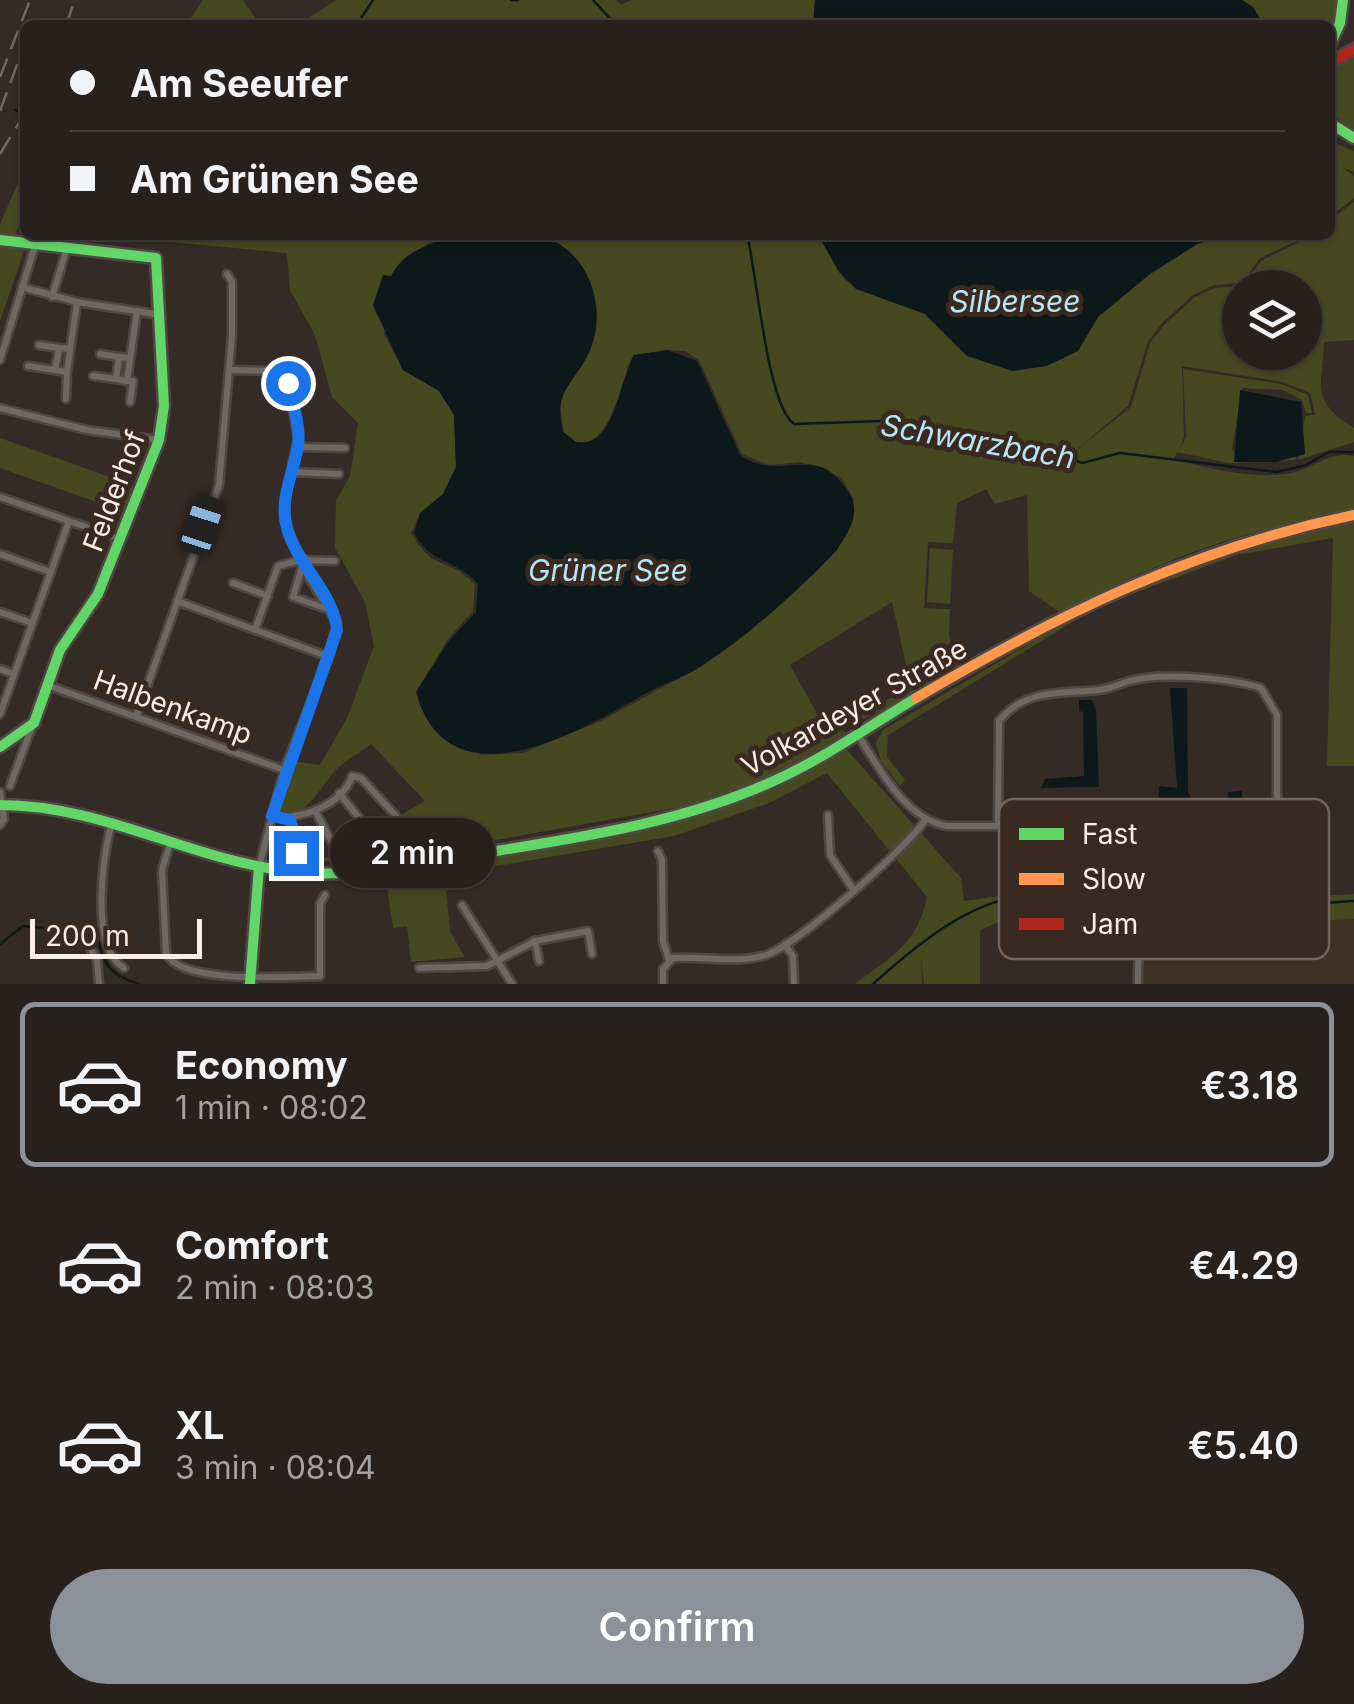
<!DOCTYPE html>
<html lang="en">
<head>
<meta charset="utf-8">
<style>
	body { margin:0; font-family:Inter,sans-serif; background:#332d29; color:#f1f3f6; height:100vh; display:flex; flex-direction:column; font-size:38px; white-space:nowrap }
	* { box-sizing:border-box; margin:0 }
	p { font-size:32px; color:#a4a3a3 }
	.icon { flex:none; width:55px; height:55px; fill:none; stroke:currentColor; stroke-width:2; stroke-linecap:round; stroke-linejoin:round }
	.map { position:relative; height:984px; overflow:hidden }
	.sheet { display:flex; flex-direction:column; background:#27201c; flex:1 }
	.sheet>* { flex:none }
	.guide { position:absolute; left:20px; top:20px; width:1315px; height:220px; border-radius:15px; box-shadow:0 2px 8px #0004,0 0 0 2px #433e3b; display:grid; align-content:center; height:220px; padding:0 50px; background:#27201c }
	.buttons { position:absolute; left:1222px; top:270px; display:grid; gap:20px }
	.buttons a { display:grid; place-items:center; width:100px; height:100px; border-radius:50%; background:#27201c; box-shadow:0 2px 8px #0004,0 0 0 2px #433e3b; font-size:50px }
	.scale { position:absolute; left:30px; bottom:25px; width:172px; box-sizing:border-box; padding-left:10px; border:5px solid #f8ede7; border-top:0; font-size:28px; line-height:35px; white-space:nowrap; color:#f8ede7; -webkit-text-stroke:8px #3a2920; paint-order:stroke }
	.end { position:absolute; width:45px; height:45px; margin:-22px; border:12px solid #1a73e8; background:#fff; box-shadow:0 0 0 5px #fff }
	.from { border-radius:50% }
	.bubble { position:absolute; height:70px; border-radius:35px; background:#27201c; box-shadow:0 2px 8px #0004,0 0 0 2px #433e3b; font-size:32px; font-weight:600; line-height:70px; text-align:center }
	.car { position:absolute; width:30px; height:60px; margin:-30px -15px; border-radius:12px; box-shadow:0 0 8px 2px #0007; background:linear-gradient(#222 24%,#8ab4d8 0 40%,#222 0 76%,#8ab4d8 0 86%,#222 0) }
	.guide b { display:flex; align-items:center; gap:35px; height:95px; font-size:38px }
	.guide b+b { border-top:2px solid #433e3b }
	.guide i { width:25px; height:25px; background:#f1f3f6 }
	ul { padding:18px 0 0; list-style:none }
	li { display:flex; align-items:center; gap:30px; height:165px; margin:0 20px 15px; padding:0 30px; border:5px solid transparent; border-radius:15px }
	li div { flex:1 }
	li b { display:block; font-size:38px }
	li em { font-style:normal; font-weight:600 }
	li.selected { border-color:#8c9099 }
	li>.icon { width:90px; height:90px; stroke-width:1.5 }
	.action { display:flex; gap:20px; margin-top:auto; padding:20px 50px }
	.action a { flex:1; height:115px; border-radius:60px; background:#8c9099; color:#fff; font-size:40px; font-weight:600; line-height:115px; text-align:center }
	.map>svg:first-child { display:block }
	.commercial { fill:#3e3224 }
	.green { fill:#464920; fill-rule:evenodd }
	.water { fill:#0d181b }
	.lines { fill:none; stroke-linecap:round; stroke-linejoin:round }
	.stream { stroke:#0d181b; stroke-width:2.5 }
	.street-casing { stroke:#4f4743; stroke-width:11 }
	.fast-casing { stroke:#4f4743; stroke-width:15 }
	.slow-casing { stroke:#4f4743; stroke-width:15 }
	.jam-casing { stroke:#4f4743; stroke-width:15 }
	.street { stroke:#6f6762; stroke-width:6 }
	.fast { stroke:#63d668; stroke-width:10 }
	.slow { stroke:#ff974d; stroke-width:10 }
	.jam { stroke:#b3261e; stroke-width:10 }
	.rail { stroke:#706966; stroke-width:2.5; stroke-dasharray:20 10; stroke-linecap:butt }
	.route { stroke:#1a73e8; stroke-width:12 }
	.labels { text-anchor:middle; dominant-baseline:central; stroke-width:10; stroke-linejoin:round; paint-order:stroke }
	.street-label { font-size:28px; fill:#f8ede7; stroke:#3a2920 }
	.water-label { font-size:30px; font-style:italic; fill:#b7e7f5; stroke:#3a2920 }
	.key { fill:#3a2920; stroke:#73645c; stroke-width:2.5 }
	.key-label { font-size:28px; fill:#f8ede7 }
</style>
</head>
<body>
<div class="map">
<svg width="1354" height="984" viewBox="0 0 1354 984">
	<rect width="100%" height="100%" fill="#342b26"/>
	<polygon class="commercial" points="1316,918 1354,919 1354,984 1143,984 1142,932"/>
	<g class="green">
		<polygon points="203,0 243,0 260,25 186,25"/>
		<polygon points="336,0 616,0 621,5 631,0 815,0 813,25 298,25"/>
		<polygon points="1242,0 1338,0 1330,34 1330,25 1264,25 1253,7"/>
		<polygon points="1354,55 1354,131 1330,112 1330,70"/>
		<polygon points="1330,141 1354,151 1354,172 1342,167 1354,176 1354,198 1330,217"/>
		<polygon points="25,167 25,210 11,245 26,245 0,321 0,224"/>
		<path d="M 1354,202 L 1354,340 L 1324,342 C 1322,390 1310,400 1354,428 L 1354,442 L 1298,460 L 1305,416 L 1315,415 L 1310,393 L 1283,382 L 1182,366 L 1184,437 L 1179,451 L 1186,437 L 1183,369 L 1281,384 L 1308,395 L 1312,413 L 1306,413 L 1302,400 L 1283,390 L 1242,388 L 1232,449 L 1237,457 L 1295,455 L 1296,460 L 1229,463 L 1177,452 L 1174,459 C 1206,468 1252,479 1286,474 C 1310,471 1329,450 1354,456 L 1354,512 C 1252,525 1151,563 1061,613 L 1029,591 L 1027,495 L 995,504 L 986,489 L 957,503 L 953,543 L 928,542 L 924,608 L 950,609 L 949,636 L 958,666 L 922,682 L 921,689 L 862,720 L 858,715 L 911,687 L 892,602 L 790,665 L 819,717 L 832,710 L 845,733 L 796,764 L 714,801 L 373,862 L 295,861 L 295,855 L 304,859 L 380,855 L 405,834 L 397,817 L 425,801 L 371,744 C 361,752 347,759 338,768 C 318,787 310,818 277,814 L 291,761 L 320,765 L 347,718 L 374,646 L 365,602 L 335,548 L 336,501 L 350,476 L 358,423 L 332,397 L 315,335 L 290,290 L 287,253 L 170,242 L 170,235 L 467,235 L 428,243 L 391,277 L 384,275 L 375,312 L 385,325 L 384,334 L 403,370 L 439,391 L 454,415 L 456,467 L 443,494 L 420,513 L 411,533 C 434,574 450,556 475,585 L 473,611 L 448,639 L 416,692 L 480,755 L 523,753 L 603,720 L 702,666 L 817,571 L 854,500 L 842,478 L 800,462 L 769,465 L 742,454 L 699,360 L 685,351 L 670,350 L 634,355 C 620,378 612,450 576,442 L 564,432 L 559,398 L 592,344 L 586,273 L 563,248 L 536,235 L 818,235 L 846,281 L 925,314 L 967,356 L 979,359 L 1078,351 L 1098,317 L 1150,274 L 1198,244 L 1227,235 L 1309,235 L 1260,258 L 1242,283 L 1214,285 L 1193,295 L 1162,323 L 1148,342 L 1128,406 L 1074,452 L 1131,407 L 1150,343 L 1164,325 L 1195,297 L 1215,288 L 1243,286 L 1261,261 L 1313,235 L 1330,235 L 1330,220 ZM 1240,288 L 1305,288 L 1305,352 L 1240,352 Z"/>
		<polygon points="0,438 135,486 125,512 0,468"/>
		<polygon points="1354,522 1354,766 1327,766 1333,538 1237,555 1097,607 888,735 887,757 905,780 900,786 881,761 876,743 883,730 1107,598 1225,552"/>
		<polygon points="930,548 953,550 950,604 927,602"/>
		<path d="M 847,750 L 961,878 L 964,901 L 1064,887 L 1132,913 L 1200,903 L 1354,894 L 1354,919 L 1116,931 L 1048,910 L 1015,915 L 980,930 L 980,984 L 924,984 L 921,958 L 922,984 L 855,984 C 891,956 918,944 927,897 L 827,773 L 769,803 L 674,836 L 461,872 L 458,865 C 603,839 717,823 847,750 Z"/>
		<polygon points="445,879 450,932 465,957 411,962 407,926 393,928 387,887"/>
	</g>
	<g class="water">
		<polygon points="815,0 1242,0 1253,7 1264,25 813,25"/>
		<path d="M 467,235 C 489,235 516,230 537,235 C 587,246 608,305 591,348 C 576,384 552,389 563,432 L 576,442 C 616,449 619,380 634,355 L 667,350 L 697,361 L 740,455 C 782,485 816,438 849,493 C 862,514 848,532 837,550 C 798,591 750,634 703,665 C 684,678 661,684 641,696 C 578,733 447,807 416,692 L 449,641 L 476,612 L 478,584 C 456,558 432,566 414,533 L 420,513 L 443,494 L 456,467 L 454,415 L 439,391 L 403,370 L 373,305 L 383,275 L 391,276 C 405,248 437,241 467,235 Z"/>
		<polygon points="818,235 1227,235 1197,244 1150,274 1098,317 1078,351 1047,366 1012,371 967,356 925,314 856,289 839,272"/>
		<polygon points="1240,390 1301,402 1305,454 1276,462 1234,462"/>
		<polygon points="1170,688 1187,688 1188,792 1192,799 1228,798 1228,792 1242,791 1242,801 1234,810 1159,808 1159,786 1177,788"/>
		<polygon points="1079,700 1092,700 1096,711 1099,787 1041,788 1045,779 1084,776 1083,712 1079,711"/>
	</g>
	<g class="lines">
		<g class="stream">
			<polyline points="511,0 518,0"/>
			<polyline points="593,0 616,25"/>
			<polyline points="328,25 359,21 373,0"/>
			<polyline points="15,110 19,111"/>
			<path d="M 747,235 C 757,273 767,405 794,424 L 882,421 L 1014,447 L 1047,448 L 1082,463 L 1120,453 L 1277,472 L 1306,465 L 1329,452 L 1354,452"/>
			<polyline points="1144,915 1354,901"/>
			<path d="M 0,944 L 23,926 L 79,931 L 98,940 C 105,967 111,975 139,984"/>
			<path d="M 873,984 C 924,938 988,885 1062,894 C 1088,896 1110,912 1136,916"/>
		</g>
		<defs>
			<g id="street">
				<polyline points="22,287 77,302 161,315"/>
				<polyline points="52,297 66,251"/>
				<polyline points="39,345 59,348"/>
				<polyline points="70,349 59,348 55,370 67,372 77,302"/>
				<polyline points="100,354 119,357"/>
				<polyline points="130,358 119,357 116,379 127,381 137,311"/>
				<polyline points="0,360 34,249"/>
				<polyline points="28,366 55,370"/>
				<polyline points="230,370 273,371 288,383 298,438 285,500 286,524 302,566 337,623 329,657 284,770 259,867"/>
				<polyline points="93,376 116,379"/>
				<polyline points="127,381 133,381 130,402"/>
				<polyline points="66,399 67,372"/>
				<polyline points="0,408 87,430 159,440"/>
				<polyline points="298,447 345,448"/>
				<polyline points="291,472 339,474"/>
				<polyline points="0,497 112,536"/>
				<polyline points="0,554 50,572"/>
				<polyline points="302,567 293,597 333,611"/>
				<polyline points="233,583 268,596"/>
				<polyline points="177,601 329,657"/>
				<polyline points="0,612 32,623"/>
				<polyline points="255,630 278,566 300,560 335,561"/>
				<polyline points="0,669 14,674"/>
				<polyline points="47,685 284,770"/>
				<polyline points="0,714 69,521"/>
				<polyline points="136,717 219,485 232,335 232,282 227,274"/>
				<path d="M 857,733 C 878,767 905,819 947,826 L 1101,826 C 1153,839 1137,940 1138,984"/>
				<polyline points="10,786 33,724"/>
				<polyline points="0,792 4,819 0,825"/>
				<polyline points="339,793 377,840"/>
				<polyline points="315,811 335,848"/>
				<polyline points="828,815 830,855 853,889"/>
				<path d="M 271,816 C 299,821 343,805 352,776 L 361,778 L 396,816"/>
				<polyline points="290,819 297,839 296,853"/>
				<path d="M 112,821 C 103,856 89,947 124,968"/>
				<path d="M 998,826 L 999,721 C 1025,688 1062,694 1099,690 C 1110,689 1119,684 1129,681 C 1161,672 1230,678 1261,688 L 1277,715 L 1277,812 L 1273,829 L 1247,845 L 1147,846 L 1133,851"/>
				<path d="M 171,840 L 162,870 L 166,953 C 179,984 286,977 320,976 L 320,904 L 325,895"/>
				<polyline points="658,851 662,860 663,941 669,960"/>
				<polyline points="462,905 512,984"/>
				<polyline points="535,941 539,961"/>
				<polyline points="785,945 793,956 794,984"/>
				<polyline points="89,946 97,960 99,984"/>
				<polyline points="1053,948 1056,954 1137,952"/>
				<polyline points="419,968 487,966 535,941 588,931 592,954"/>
				<path d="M 663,984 L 663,969 L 673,958 C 703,956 737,964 766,955 C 797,945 906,849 925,820"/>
			</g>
			<g id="fast">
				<polyline points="1330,45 1340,23 1343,0"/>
				<polyline points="1330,123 1354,138"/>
				<polyline points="0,240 156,258 164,406 159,440 98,594 60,650 34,723 0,747"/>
				<path d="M 0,805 C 100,805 183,856 280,870 C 347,881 417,864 484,853 C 583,837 686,822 778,779 C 826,757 871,725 916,698"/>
				<polyline points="250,984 259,867"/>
			</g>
			<path id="slow" d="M 916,698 C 1059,614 1191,549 1354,515"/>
			<polyline id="jam" points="1330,63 1354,49"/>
		</defs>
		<use href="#street" class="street-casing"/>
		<use href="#fast" class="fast-casing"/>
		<use href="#slow" class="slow-casing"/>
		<use href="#jam" class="jam-casing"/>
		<use href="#street" class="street"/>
		<use href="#fast" class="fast"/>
		<use href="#slow" class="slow"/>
		<use href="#jam" class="jam"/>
		<g class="rail">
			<polyline points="66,25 75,0"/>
			<polyline points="0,77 30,0"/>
			<polyline points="0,111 18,62"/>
			<polyline points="0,154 25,113"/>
		</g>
	</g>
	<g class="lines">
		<path class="route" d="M 288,383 C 292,403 301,425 298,446 C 294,471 280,497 286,524 C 294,562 334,592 337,630 L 272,816 L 290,820 L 297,840 L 296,853"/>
	</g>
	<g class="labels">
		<g class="street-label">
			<text transform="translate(114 491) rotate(-69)">Felderhof</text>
			<text transform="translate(173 707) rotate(20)">Halbenkamp</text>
			<text transform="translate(854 707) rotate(-29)">Volkardeyer Straße</text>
		</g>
		<g class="water-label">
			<text x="1015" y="301">Silbersee</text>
			<text transform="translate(978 441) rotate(10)">Schwarzbach</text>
			<text x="608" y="570">Grüner See</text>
		</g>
	</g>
	<rect x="999" y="799" width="330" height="160" rx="15" class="key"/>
	<rect x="1019" y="828" width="45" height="12" fill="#63d668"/>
	<rect x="1019" y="873" width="45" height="12" fill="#ff974d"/>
	<rect x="1019" y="918" width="45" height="12" fill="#b3261e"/>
	<g class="key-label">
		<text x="1082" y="844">Fast</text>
		<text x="1082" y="889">Slow</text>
		<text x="1082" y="934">Jam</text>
	</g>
</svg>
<div class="buttons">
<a><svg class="icon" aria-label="layers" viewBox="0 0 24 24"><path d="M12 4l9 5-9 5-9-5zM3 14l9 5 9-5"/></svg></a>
</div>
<div class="scale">200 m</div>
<i class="end from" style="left:288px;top:383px"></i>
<i class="end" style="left:296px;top:853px"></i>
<div class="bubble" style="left:330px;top:818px;width:165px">2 min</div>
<i class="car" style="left:202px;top:525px;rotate:18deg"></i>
<div class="guide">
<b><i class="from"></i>Am Seeufer</b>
<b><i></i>Am Grünen See</b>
</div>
</div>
<section class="sheet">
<ul>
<li class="selected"><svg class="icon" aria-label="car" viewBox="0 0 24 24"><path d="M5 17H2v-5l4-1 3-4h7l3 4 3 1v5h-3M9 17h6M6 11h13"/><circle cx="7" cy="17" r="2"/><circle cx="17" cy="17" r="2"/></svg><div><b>Economy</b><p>1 min · 08:02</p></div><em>€3.18</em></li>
<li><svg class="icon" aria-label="car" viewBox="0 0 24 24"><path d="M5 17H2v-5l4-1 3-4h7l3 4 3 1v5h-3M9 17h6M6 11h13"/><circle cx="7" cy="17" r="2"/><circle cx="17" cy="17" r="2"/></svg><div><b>Comfort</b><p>2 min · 08:03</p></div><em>€4.29</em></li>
<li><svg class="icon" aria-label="car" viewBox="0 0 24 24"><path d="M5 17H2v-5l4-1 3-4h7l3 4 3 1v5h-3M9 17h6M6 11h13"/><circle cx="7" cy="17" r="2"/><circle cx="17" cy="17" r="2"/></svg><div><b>XL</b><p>3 min · 08:04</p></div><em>€5.40</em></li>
</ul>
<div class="action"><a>Confirm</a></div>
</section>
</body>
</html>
